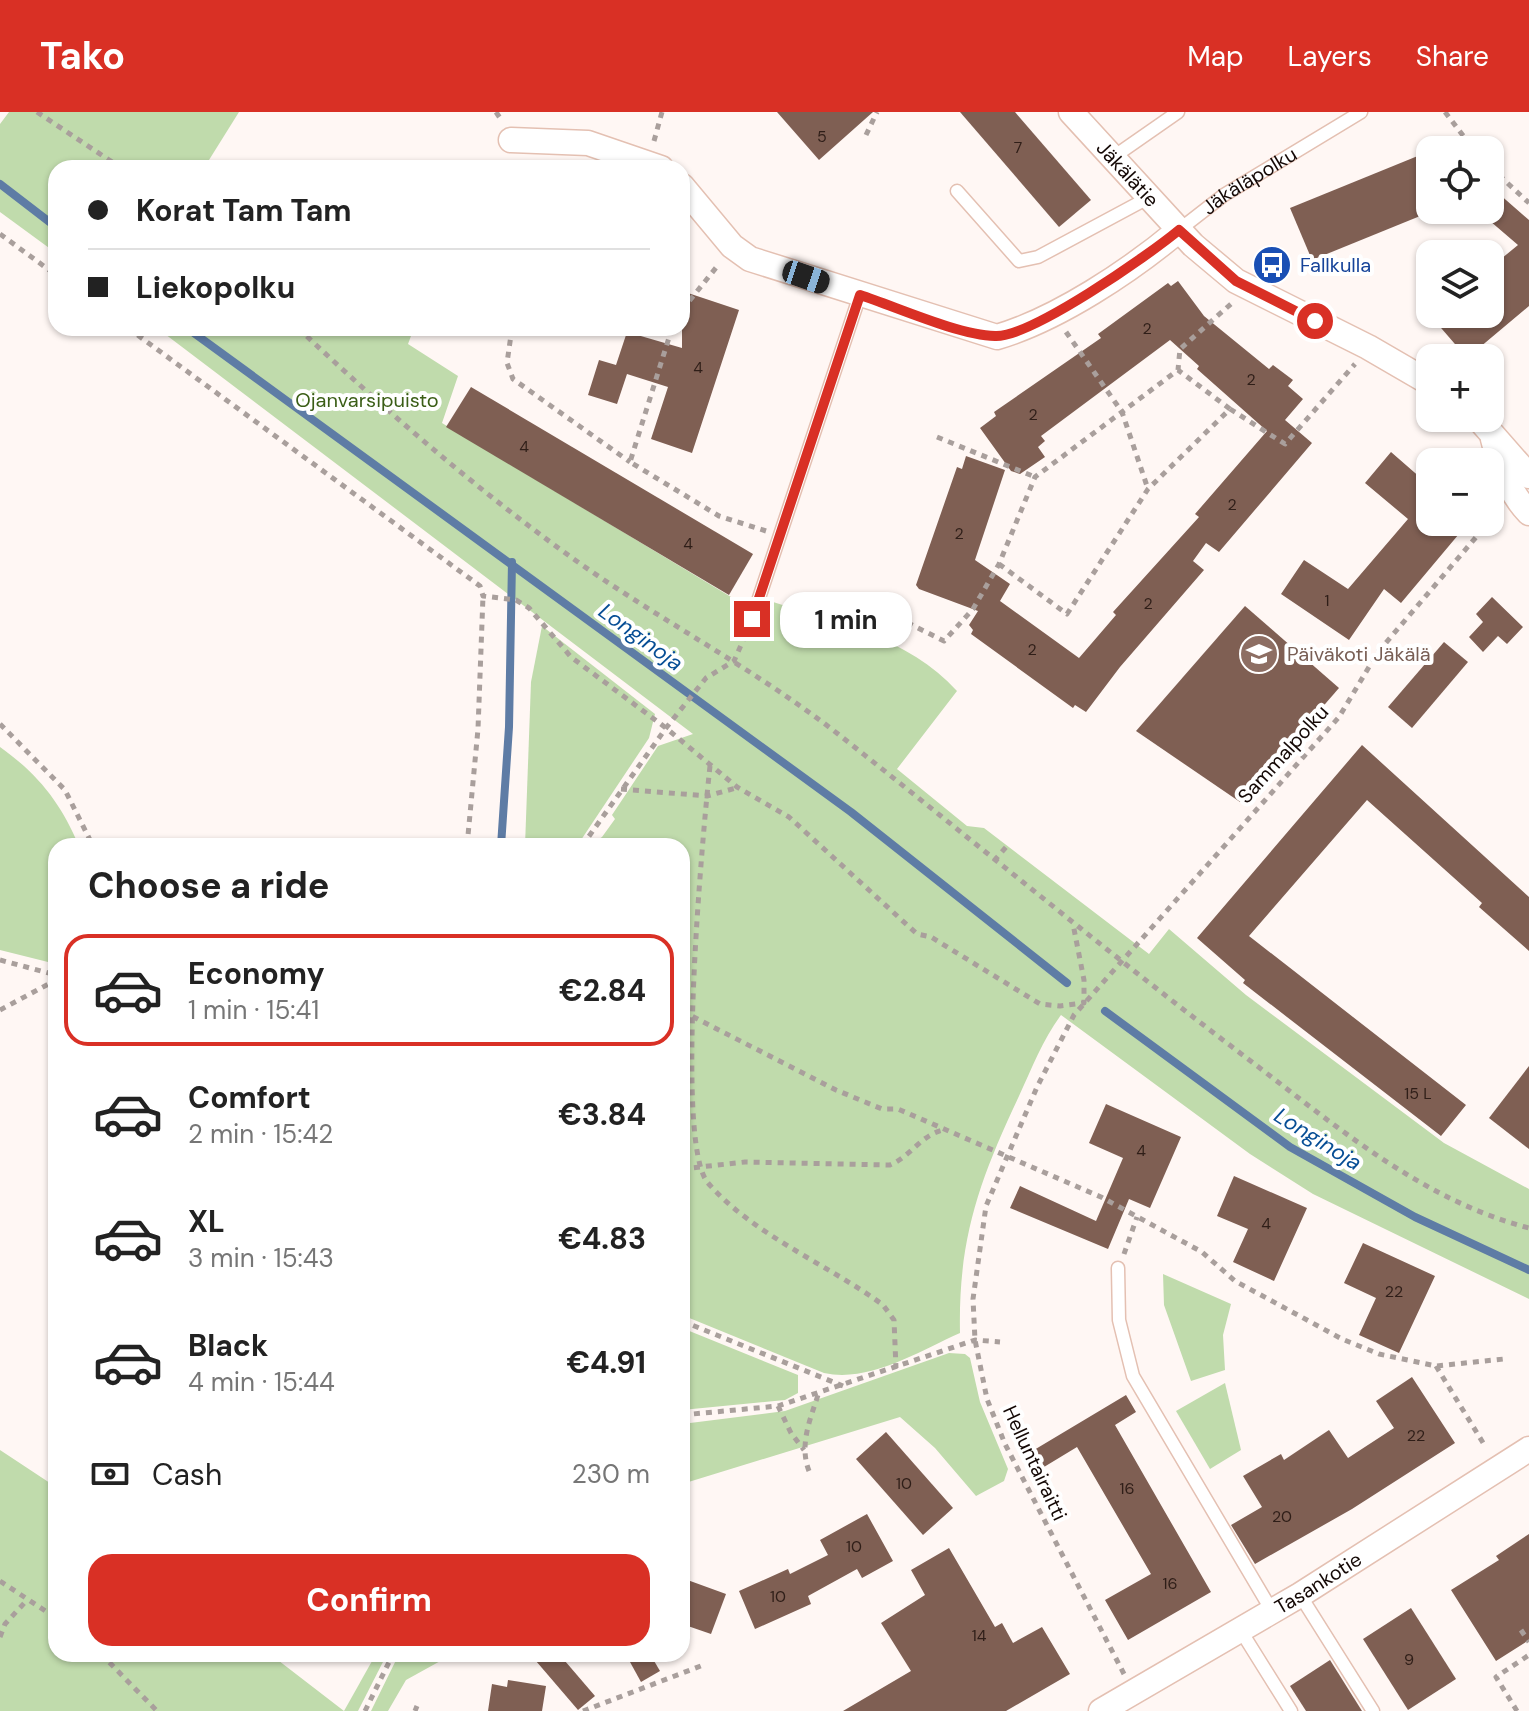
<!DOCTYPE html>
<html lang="en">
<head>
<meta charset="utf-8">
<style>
	body { margin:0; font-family:"DM Sans",sans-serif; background:#f6f6f6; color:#222; height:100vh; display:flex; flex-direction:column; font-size:30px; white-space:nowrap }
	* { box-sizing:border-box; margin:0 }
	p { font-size:26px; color:#767676 }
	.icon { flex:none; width:44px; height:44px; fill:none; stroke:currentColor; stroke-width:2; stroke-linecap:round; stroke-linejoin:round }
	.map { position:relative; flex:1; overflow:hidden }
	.details { position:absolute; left:48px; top:726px; width:642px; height:824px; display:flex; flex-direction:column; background:#fff; border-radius:24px; box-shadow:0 2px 6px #0004 }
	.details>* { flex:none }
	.top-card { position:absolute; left:48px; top:48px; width:642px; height:176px; border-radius:24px; box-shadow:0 2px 6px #0004; display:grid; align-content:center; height:176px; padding:0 40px; background:#fff }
	.controls { position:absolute; left:1416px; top:24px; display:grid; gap:16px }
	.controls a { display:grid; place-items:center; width:88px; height:88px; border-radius:16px; background:#fff; box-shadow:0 2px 6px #0004; font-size:40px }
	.end { position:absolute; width:36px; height:36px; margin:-18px; border:10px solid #d93025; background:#fff; box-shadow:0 0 0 4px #fff }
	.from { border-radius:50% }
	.bubble { position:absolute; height:56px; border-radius:24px; background:#fff; box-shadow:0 2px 6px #0004; font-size:26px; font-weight:700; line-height:56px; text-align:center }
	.car { position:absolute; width:24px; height:48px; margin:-24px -12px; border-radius:10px; box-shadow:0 0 6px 2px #0007; background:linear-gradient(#222 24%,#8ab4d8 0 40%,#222 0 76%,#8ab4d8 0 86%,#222 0) }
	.top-card b { display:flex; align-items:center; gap:28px; height:76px; font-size:30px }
	.top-card b+b { border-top:2px solid #e0e0e0 }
	.top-card i { width:20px; height:20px; background:#222 }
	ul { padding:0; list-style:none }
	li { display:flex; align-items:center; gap:24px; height:112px; margin:0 16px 12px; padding:0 24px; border:4px solid transparent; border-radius:24px }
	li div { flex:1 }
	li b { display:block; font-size:30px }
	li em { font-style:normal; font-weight:700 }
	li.current { border-color:#d93025 }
	li>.icon { width:72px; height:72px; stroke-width:1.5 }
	h2 { padding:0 40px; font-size:36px; line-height:96px }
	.pay { display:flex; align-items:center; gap:20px; height:88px; padding:0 40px; font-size:30px }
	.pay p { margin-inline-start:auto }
	.button { display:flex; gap:16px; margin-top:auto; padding:16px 40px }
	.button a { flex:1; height:92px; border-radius:24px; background:#d93025; color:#fff; font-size:32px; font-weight:700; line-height:92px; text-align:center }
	header { display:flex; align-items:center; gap:48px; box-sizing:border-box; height:112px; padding:0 40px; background:#d93025; color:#fff }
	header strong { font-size:38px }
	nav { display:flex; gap:44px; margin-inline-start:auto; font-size:28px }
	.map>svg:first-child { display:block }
	.green { fill:#c0dbac }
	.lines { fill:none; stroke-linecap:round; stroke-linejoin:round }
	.stream { stroke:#5e7ca5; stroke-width:8 }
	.building { fill:#7f5f53 }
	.lane-casing { stroke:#e4c0b2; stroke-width:15 }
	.street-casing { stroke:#e4c0b2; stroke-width:27 }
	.path { stroke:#a99f9c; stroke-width:5; stroke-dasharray:6 6; stroke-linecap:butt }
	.lane { stroke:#fff; stroke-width:12 }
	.street { stroke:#fff; stroke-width:24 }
	.route { stroke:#d93025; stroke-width:10 }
	.labels { text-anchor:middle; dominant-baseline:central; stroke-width:8; stroke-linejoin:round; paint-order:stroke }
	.number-label { font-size:16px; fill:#2f1e18 }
	.street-label { font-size:20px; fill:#140805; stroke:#fff }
	.transit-label { font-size:20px; fill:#164399; stroke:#fff; text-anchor:start }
	.park-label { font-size:20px; fill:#3b5e17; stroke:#fff }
	.education-label { font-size:20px; fill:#785e54; stroke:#fff; text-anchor:start }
	.water-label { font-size:22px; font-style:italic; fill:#074e95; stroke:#fff }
</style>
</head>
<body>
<header>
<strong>Tako</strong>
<nav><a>Map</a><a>Layers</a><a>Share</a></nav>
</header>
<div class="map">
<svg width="1529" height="1599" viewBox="0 0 1529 1599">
	<rect width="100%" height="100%" fill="#fff7f4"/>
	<g class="green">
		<polygon points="9,0 239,0 204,56 56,56 56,141 0,100 0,12"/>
		<path d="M 157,216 L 414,216 L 408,232 L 458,264 L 442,311 L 746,494 L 766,500 L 770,489 C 837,511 908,525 957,579 L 897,657 L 967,714 L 984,716 L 1149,842 L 1169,817 L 1246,883 L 1444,1031 L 1529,1077 L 1529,1187 L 1313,1082 L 1250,1042 L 1061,903 C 1043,927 1032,956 1019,984 C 979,1069 958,1127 960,1221 C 919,1239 870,1271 824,1261 L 682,1203 L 682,734 L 588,734 L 602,725 L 615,707 L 612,703 L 658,634 L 693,622 Z"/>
		<polygon points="542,514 655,602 649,626 577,734 525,734 531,570"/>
		<path d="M 0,635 C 38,662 61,691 79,734 L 56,734 L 56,852 L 0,838 Z"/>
		<polygon points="1163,1162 1231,1192 1223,1223 1225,1258 1191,1269 1164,1193"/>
		<polygon points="682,1216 798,1263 798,1281 785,1288 682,1298"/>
		<polygon points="949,1241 965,1242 970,1246 980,1290 1008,1357 1004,1369 976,1384 935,1336 900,1305 682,1372 682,1312 785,1299"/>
		<polygon points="1225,1271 1241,1338 1210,1357 1176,1299"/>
		<polygon points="0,1338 56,1375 56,1542 270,1542 344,1599 0,1599"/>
		<polygon points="376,1542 387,1542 358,1599 344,1599"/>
		<polygon points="399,1542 453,1542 406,1568 388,1599 371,1599"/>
	</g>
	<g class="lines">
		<g class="stream">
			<polyline points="0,72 56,115"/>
			<polyline points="187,216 851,700 1067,871"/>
			<polyline points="501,734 509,615 512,450"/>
			<polyline points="1105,899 1290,1035 1415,1105 1529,1158"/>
		</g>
	</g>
	<g class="building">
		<polygon points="777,0 873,0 819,48"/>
		<polygon points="960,0 1015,0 1091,88 1059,115"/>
		<polygon points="1430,39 1430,100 1312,148 1290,96"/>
		<polygon points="1490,74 1529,108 1529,194 1467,246 1429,202 1490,202 1490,156 1518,133 1490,109"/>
		<polygon points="1178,169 1204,204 1269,257 1273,253 1293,268 1288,274 1303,287 1285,308 1312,331 1219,440 1206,431 1193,449 1204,458 1120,555 1086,600 1075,593 1073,596 971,522 973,518 969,513 978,499 919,477 916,473 957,355 962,357 966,344 1005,358 975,448 1010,472 1000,489 1079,546 1116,503 1113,500 1199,405 1195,402 1267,319 1197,257 1199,254 1170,228 1041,324 1045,329 1038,335 1045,345 1020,362 1011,359 980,316 996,304 994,300 1101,226 1098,222 1168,171 1171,174"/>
		<polygon points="682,179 739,198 692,341 651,327 668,275 627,262 617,292 588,283 599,248 616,253 627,220 682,236"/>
		<polygon points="471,275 753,442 729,483 446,315"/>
		<polygon points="1391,340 1430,374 1430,410 1469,410 1401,491 1384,477 1349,528 1281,482 1304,448 1348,477 1408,407 1365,371"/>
		<polygon points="1492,485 1523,515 1507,532 1498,524 1483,540 1469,525 1483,510 1476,502"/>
		<polygon points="1245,494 1339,576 1240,690 1136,619"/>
		<polygon points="1444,530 1468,550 1412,616 1388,595"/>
		<polygon points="1362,633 1529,785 1529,839 1479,795 1482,791 1367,688 1249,824 1466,993 1441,1024 1243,871 1245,868 1197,826"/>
		<polygon points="1529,954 1529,1037 1489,1006"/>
		<polygon points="1106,992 1181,1025 1150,1096 1129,1087 1108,1137 1010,1096 1020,1074 1096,1109 1123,1046 1089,1031"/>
		<polygon points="1234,1064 1307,1096 1274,1169 1233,1150 1248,1117 1217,1104"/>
		<polygon points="1363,1131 1435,1164 1399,1241 1359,1223 1376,1186 1344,1171"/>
		<polygon points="1412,1265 1455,1331 1352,1397 1255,1452 1231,1413 1262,1395 1243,1364 1281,1342 1284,1348 1329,1318 1348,1346 1394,1316 1376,1289"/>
		<polygon points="1126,1283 1136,1300 1115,1313 1211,1480 1128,1528 1105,1488 1151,1462 1077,1335 1044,1355 1034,1338"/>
		<polygon points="886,1320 953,1396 923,1423 856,1347"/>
		<polygon points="867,1402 893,1449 862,1466 857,1457 808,1484 811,1492 755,1517 739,1479 788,1457 790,1462 828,1443 820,1428"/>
		<polygon points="1529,1422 1529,1528 1496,1549 1451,1478 1499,1448 1496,1444"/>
		<polygon points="949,1436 995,1515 1002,1511 1013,1531 1042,1515 1070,1562 1006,1599 843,1599 911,1559 881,1511 925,1483 911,1458"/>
		<polygon points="682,1466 726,1482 711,1522 682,1512"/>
		<polygon points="1411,1496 1456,1567 1408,1598 1363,1527"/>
		<polygon points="530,1542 559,1542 595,1584 578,1598"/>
		<polygon points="645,1542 650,1542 660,1559 641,1570 630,1550"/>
		<polygon points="1330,1548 1362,1599 1306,1599 1290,1574"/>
		<polygon points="508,1568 546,1574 542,1599 488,1599 492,1572 507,1575"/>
	</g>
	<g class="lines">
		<defs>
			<g id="lane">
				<polyline points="1112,46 1178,0"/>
				<polyline points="957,79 1019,149 1038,145 1148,86"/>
				<path id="s1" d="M 1179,118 L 1224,83 L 1361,0"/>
				<polyline points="752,507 860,183"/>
				<polyline points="1118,1156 1119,1208 1133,1264 1272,1499"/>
				<polyline points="1300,1483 1373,1599"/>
				<polyline points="1241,1519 1291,1599"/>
			</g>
			<g id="street">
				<path id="s2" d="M 1071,0 L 1193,133 L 1236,169 L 1368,235 L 1430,271"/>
				<polyline points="511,28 588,31 661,56"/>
				<path d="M 682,74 L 732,134 L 750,147 L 997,225 C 1058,207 1130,159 1179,118"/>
				<polyline points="1478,306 1529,364"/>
				<path d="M 1493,327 C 1500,355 1509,380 1529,401"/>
				<path id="s3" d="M 1101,1599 L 1300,1483 L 1529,1337"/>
			</g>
		</defs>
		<use href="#lane" class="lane-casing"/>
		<use href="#street" class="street-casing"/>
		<g class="path">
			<polyline points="37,0 121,56"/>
			<polyline points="496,0 502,9"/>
			<polyline points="1445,0 1474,38"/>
			<polyline points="866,23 877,0"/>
			<polyline points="654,29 662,0"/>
			<polyline points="1490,55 1529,91"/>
			<polyline points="0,122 56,163"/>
			<polyline points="682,198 719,152"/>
			<polyline points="128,216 480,474 483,484 516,488 529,496 571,545 666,616 737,675 789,705 917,822 931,825 1040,892 1060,894 1084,891 1084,868 1073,812"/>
			<path d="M 298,216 C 386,299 476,377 575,448 C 661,509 755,557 838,622 C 975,730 1109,842 1248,947 C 1335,1013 1421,1088 1529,1116"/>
			<polyline points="512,216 507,251 513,267 630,350"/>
			<polyline points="672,216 630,350 719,404 766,419"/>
			<polyline points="1066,220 1122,300 1148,377"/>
			<polyline points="1230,297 1285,332 1355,252"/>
			<polyline points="937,325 1035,365"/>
			<polyline points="999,452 1067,502 1148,377 1230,297 1178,258"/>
			<polyline points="879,489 894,504 944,529 973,497 999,452 1035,365 1178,258 1180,237 1232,191"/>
			<polyline points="0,612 65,678 93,734"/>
			<path d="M 710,654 C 703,718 674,1032 708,1071 C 753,1123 829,1153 883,1193 L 894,1208 L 896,1256"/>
			<polyline points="621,677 707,684 736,676"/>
			<polyline points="467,734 478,617 483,484"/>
			<polyline points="582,734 666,616 706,566 734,549 746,522"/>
			<polyline points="994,749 1007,734"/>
			<polyline points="0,848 56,863"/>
			<polyline points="0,898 56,868"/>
			<polyline points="682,899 836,978 882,997 898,997 1101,1085 1202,1140 1235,1169 1342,1227 1379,1242 1436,1254 1504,1247"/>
			<path d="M 682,1057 L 745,1050 L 890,1053 C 911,1044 921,1023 943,1018"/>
			<polyline points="1124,1142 1137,1105"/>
			<polyline points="682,1209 843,1274"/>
			<polyline points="1436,1254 1485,1334"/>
			<polyline points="778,1294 791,1321 804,1338"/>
			<polyline points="682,1303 778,1294 975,1228 1000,1230"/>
			<path d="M 809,1359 C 799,1333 810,1308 818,1283"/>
			<polyline points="0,1469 56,1506"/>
			<polyline points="1521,1518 1529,1530"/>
			<polyline points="0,1525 5,1512 28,1487"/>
			<polyline points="101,1542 157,1599"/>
			<polyline points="1124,1562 1005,1332 987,1287 975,1228 973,1187 986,1094 1037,975 1074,903 1339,605 1378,540 1489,410"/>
			<polyline points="365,1599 393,1542"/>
			<polyline points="415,1599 417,1594"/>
			<polyline points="583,1599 706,1552"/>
			<polyline points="1517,1599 1496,1565 1529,1543"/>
		</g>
		<use href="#lane" class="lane"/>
		<use href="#street" class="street"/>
	</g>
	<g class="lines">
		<path class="route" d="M 752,507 L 860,183 C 897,195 958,223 995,224 C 1030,226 1149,143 1179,118 L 1236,169 L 1315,209"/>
	</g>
	<defs>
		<symbol id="bus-disc" viewBox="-11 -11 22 22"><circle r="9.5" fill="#1a4fb4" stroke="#fff"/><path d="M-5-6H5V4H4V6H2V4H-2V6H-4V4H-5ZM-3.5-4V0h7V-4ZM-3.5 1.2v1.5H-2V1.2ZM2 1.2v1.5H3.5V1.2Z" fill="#fff"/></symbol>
		<symbol id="school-disc" viewBox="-11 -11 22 22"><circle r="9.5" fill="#8d6e63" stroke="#fff"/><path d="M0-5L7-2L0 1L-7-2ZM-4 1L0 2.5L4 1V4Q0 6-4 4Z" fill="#fff"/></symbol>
	</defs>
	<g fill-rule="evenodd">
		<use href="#bus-disc" x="1250" y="131" width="44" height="44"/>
		<use href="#school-disc" x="1237" y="520" width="44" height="44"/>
	</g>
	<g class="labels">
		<g class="number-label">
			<text x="822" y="24">5</text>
			<text x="1018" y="35">7</text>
			<text x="1147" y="216">2</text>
			<text x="698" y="255">4</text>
			<text x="1251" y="267">2</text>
			<text x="1033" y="302">2</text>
			<text x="524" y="334">4</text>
			<text x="1232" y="392">2</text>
			<text x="959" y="421">2</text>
			<text x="688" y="431">4</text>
			<text x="1327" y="488">1</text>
			<text x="1148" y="491">2</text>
			<text x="1032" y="537">2</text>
			<text x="1418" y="981">15 L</text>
			<text x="1141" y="1038">4</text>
			<text x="1266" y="1111">4</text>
			<text x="1394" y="1179">22</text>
			<text x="1416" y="1323">22</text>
			<text x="904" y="1371">10</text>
			<text x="1127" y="1376">16</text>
			<text x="1282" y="1404">20</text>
			<text x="854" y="1434">10</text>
			<text x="1170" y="1471">16</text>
			<text x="778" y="1484">10</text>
			<text x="979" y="1523">14</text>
			<text x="1409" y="1547">9</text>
		</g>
		<g class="street-label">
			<text stroke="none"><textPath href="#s2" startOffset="84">Jäkälätie</textPath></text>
			<text stroke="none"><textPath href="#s1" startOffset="86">Jäkäläpolku</textPath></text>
			<text transform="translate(1283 642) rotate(-48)">Sammalpolku</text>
			<text transform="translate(1035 1351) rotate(65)">Helluntairaitti</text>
			<text stroke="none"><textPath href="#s3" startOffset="252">Tasankotie</textPath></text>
		</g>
		<g class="transit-label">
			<text x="1300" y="153">Fallkulla</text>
		</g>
		<g class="park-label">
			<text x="367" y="288">Ojanvarsipuisto</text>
		</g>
		<g class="education-label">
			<text x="1287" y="542">Päiväkoti Jäkälä</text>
		</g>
		<g class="water-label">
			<text transform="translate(641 525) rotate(36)">Longinoja</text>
			<text transform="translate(1318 1027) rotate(32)">Longinoja</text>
		</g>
	</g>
</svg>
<div class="controls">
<a><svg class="icon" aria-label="locate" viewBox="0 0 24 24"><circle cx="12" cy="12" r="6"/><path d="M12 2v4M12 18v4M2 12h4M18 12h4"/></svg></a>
<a><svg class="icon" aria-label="layers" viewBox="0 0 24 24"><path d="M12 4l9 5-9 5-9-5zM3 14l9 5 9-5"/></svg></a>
<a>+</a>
<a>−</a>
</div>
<i class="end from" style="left:1315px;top:209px"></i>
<i class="end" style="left:752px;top:507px"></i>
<div class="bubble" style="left:780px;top:480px;width:132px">1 min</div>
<i class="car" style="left:806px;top:165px;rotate:109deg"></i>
<div class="top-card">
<b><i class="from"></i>Korat Tam Tam</b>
<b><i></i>Liekopolku</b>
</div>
<section class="details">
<h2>Choose a ride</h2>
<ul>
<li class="current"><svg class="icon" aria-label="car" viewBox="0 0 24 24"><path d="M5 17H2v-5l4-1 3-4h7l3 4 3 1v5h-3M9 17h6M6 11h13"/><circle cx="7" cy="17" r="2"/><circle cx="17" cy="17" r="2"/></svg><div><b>Economy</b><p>1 min · 15:41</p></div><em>€2.84</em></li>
<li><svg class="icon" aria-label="car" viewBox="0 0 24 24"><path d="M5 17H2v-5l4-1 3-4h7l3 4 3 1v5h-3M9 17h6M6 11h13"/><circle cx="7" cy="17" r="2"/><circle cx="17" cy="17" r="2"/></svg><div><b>Comfort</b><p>2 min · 15:42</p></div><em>€3.84</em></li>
<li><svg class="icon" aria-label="car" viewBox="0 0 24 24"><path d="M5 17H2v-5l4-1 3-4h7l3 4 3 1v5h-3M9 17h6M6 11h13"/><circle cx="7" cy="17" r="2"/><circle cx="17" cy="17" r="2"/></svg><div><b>XL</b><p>3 min · 15:43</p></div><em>€4.83</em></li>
<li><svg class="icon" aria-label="car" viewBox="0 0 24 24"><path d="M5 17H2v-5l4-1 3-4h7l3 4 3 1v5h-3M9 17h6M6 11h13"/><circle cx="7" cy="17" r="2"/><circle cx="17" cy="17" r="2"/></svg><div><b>Black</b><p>4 min · 15:44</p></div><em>€4.91</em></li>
</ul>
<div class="pay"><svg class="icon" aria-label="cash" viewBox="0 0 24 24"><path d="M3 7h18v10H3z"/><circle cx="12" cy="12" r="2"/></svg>Cash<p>230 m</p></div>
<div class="button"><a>Confirm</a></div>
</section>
</div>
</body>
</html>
